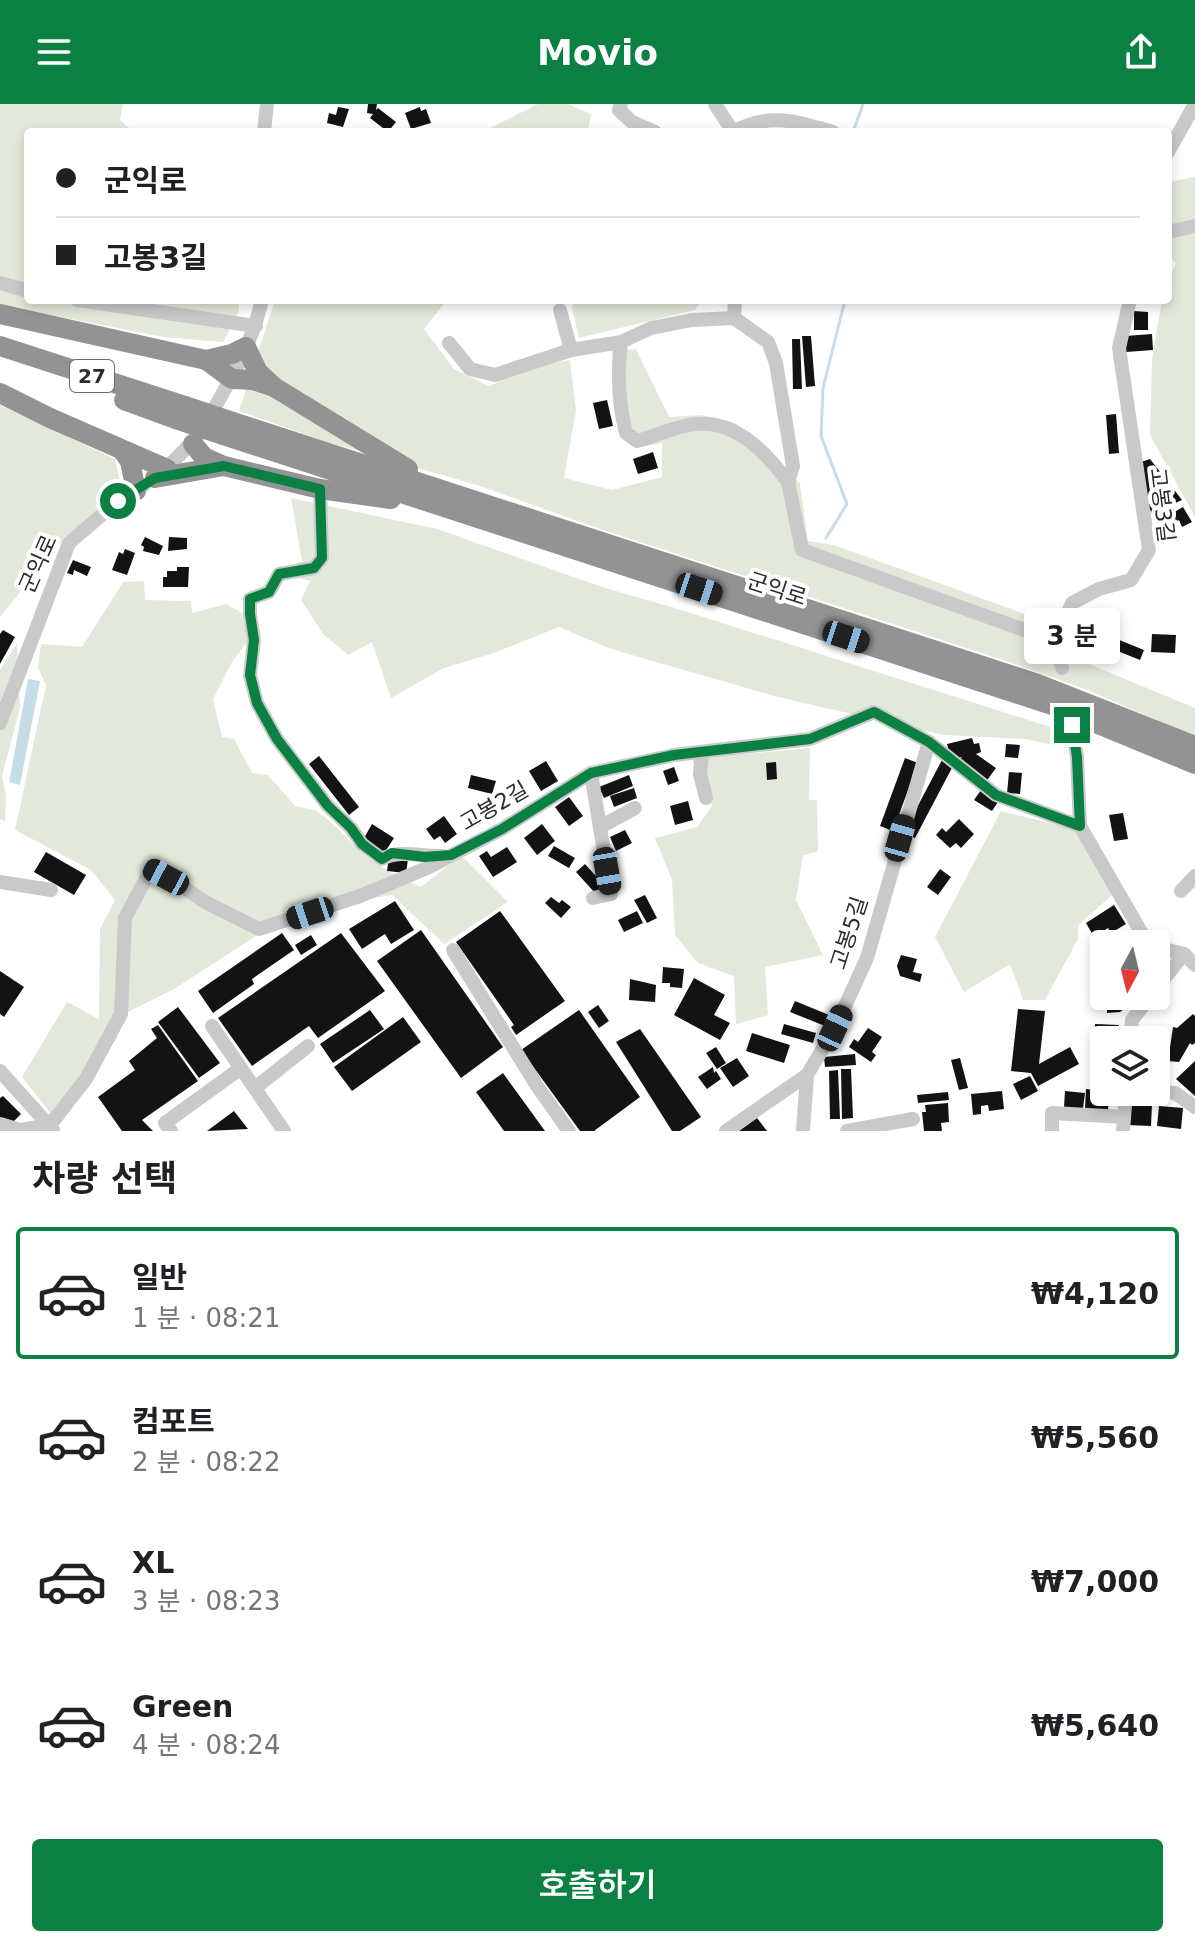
<!DOCTYPE html>
<html lang="ko">
<head>
<meta charset="utf-8">
<style>
	body { margin:0; font-family:"DejaVu Sans","Noto Sans KR",sans-serif; background:#f2f2f2; color:#202124; height:100vh; display:flex; flex-direction:column; font-size:30px; white-space:nowrap }
	* { box-sizing:border-box; margin:0 }
	p { font-size:26px; color:#757577 }
	.icon { flex:none; width:44px; height:44px; fill:none; stroke:currentColor; stroke-width:2; stroke-linecap:round; stroke-linejoin:round }
	.map { position:relative; height:1027px; overflow:hidden }
	.panel { display:flex; flex-direction:column; background:#fff; flex:1 }
	.panel>* { flex:none }
	.hud { position:absolute; left:24px; top:24px; width:1148px; height:176px; border-radius:8px; box-shadow:0 4px 12px #0003; display:grid; align-content:center; height:176px; padding:0 32px; background:#fff }
	.needle { width:52px; rotate:187deg }
	.buttons { position:absolute; left:1090px; top:826px; display:grid; gap:16px }
	.buttons a { display:grid; place-items:center; width:80px; height:80px; border-radius:8px; background:#fff; box-shadow:0 4px 12px #0003; font-size:40px }
	.end { position:absolute; width:36px; height:36px; margin:-18px; border:10px solid #0b8043; background:#fff; box-shadow:0 0 0 4px #fff }
	.from { border-radius:50% }
	.bubble { position:absolute; height:56px; border-radius:8px; background:#fff; box-shadow:0 4px 12px #0003; font-size:26px; font-weight:600; line-height:56px; text-align:center }
	.car { position:absolute; width:24px; height:48px; margin:-24px -12px; border-radius:10px; box-shadow:0 0 6px 2px #0007; background:linear-gradient(#222 24%,#8ab4d8 0 40%,#222 0 76%,#8ab4d8 0 86%,#222 0) }
	.hud b { display:flex; align-items:center; gap:28px; height:76px; font-size:30px }
	.hud b+b { border-top:2px solid #e0e0e0 }
	.hud i { width:20px; height:20px; background:#202124 }
	ul { padding:0; list-style:none }
	li { display:flex; align-items:center; gap:24px; height:132px; margin:0 16px 12px; padding:0 16px; border:4px solid transparent; border-radius:8px }
	li div { flex:1 }
	li b { display:block; font-size:30px }
	li em { font-style:normal; font-weight:600 }
	li.current { border-color:#0b8043 }
	li>.icon { width:72px; height:72px; stroke-width:1.5 }
	h2 { padding:0 32px; font-size:36px; line-height:96px }
	.primary-button { display:flex; gap:16px; margin-top:auto; padding:16px 32px }
	.primary-button a { flex:1; height:92px; border-radius:8px; background:#0b8043; color:#fff; font-size:32px; font-weight:600; line-height:92px; text-align:center }
	header { display:flex; justify-content:space-between; align-items:center; height:104px; padding:0 32px; background:#0b8043; color:#fff; font-size:36px; font-weight:600 }
	.map>svg:first-child { display:block }
	.green { fill:#e3e9da }
	.water { fill:#c6dde8 }
	.lines { fill:none; stroke-linecap:round; stroke-linejoin:round }
	.stream { stroke:#c6dde8; stroke-width:3 }
	.building { fill:#131313 }
	.minor { stroke:#c9c9c9; stroke-width:14 }
	.highway { stroke:#939393; stroke-width:20 }
	.highway-bridge { stroke:#939393; stroke-width:20 }
	.route { stroke:#0b8043; stroke-width:10 }
	.labels { text-anchor:middle; dominant-baseline:central; stroke-width:8; stroke-linejoin:round; paint-order:stroke }
	.shield { fill:#fff; stroke:#6b6b6b; stroke-width:2 }
	.shield-label { font-size:20px; font-weight:bold; fill:#2c2c2c }
	.street-label { font-size:22px; fill:#2c2c2c; stroke:#fff }
</style>
</head>
<body>
<header><svg class="icon" aria-label="menu" viewBox="0 0 24 24"><path d="M4 6h16M4 12h16M4 18h16"/></svg>Movio<svg class="icon" aria-label="share" viewBox="0 0 24 24"><path d="M12 15V3M7 8l5-5 5 5M5 13v7h14v-7"/></svg></header>
<div class="map">
<svg width="1195" height="1027" viewBox="0 0 1195 1027">
	<rect width="100%" height="100%" fill="#fff"/>
	<g class="green">
		<polygon points="0,0 123,0 120,16 133,28 28,28 28,196 239,196 239,207 223,238 163,233 0,201"/>
		<polygon points="538,0 568,0 591,10 588,28 482,28"/>
		<polygon points="1195,73 1195,413 1150,331 1152,255 1162,196 1168,196 1168,177 1176,159 1168,151 1168,90 1173,77"/>
		<polygon points="275,196 447,196 424,225 454,265 489,282 537,261 570,256 576,307 564,374 612,386 662,373 662,339 637,344 611,247 636,245 669,313 701,311 735,319 785,363 800,380 808,437 834,441 1055,521 1065,550 1195,604 1195,633 1088,586 991,552 600,425 477,381 324,337 239,307"/>
		<polygon points="574,196 702,196 695,206 579,234 572,204"/>
		<polygon points="0,301 115,355 122,386 64,434 0,513"/>
		<polygon points="291,394 437,425 602,483 678,505 1063,627 1069,644 1025,635 943,631 778,593 611,545 559,523 494,549 444,564 391,594 372,538 348,551 323,530 301,496 310,477 276,467 302,457"/>
		<polygon points="144,477 145,496 191,497 192,509 226,500 244,510 250,534 232,558 213,595 222,633 234,635 252,669 268,671 295,702 315,706 331,718 365,752 396,772 421,783 461,751 508,798 444,840 392,791 363,796 262,828 174,885 124,910 118,932 60,1021 22,973 67,898 99,915 100,825 115,796 91,766 15,726 46,581 38,564 41,540 82,543 123,478"/>
		<polygon points="17,539 20,604 2,672 6,692 5,717 0,715 0,566"/>
		<polygon points="810,644 809,696 817,696 818,747 803,752 796,796 823,851 765,863 768,911 736,920 734,872 698,859 675,831 672,776 655,734 697,723 712,702 692,655"/>
		<polygon points="1001,707 1075,725 1115,789 1078,821 1078,835 1045,896 1023,896 1010,860 964,888 935,833"/>
	</g>
	<polygon class="water" points="28,575 40,577 20,681 9,678"/>
	<g class="lines">
		<g class="stream">
			<polyline points="853,28 863,0"/>
			<polyline points="826,434 847,400 821,332 823,284 845,196"/>
		</g>
	</g>
	<g class="building">
		<polygon points="368,0 377,0 376,6 378,4 396,18 388,28 370,14 373,10 367,9"/>
		<polygon points="338,3 349,5 343,23 327,19 329,9 336,11"/>
		<polygon points="420,3 421,7 426,5 431,19 411,25 405,9"/>
		<polygon points="1134,207 1148,208 1148,226 1134,226"/>
		<polygon points="1152,230 1153,246 1126,248 1125,232"/>
		<polygon points="802,232 811,232 815,282 806,283"/>
		<polygon points="792,235 800,235 802,285 793,285"/>
		<polygon points="607,296 613,322 599,325 593,299"/>
		<polygon points="1116,310 1119,349 1109,350 1106,311"/>
		<polygon points="653,348 658,364 638,370 633,355"/>
		<polygon points="1150,355 1182,396 1152,410 1143,390 1138,359"/>
		<polygon points="1183,403 1192,418 1182,423 1179,416 1174,419 1169,411"/>
		<polygon points="145,433 163,442 159,451 143,447 144,443 141,441"/>
		<polygon points="169,433 187,434 187,445 168,447"/>
		<polygon points="125,445 135,449 127,471 112,466 119,448 123,450"/>
		<polygon points="73,456 91,463 87,472 74,466 73,471 67,469"/>
		<polygon points="177,463 189,463 188,483 163,483 163,473 167,473 167,467 177,467"/>
		<polygon points="1070,516 1144,546 1140,556 1065,526"/>
		<polygon points="3,526 15,533 0,560 0,530"/>
		<polygon points="1152,530 1176,531 1175,549 1151,548"/>
		<polygon points="972,634 974,640 979,639 981,648 976,650 996,664 985,679 957,658 962,653 951,656 947,640"/>
		<polygon points="1006,640 1020,641 1018,654 1005,653"/>
		<polygon points="319,652 359,703 349,711 309,660"/>
		<polygon points="905,654 918,659 893,727 880,722"/>
		<polygon points="942,656 953,662 915,734 904,728"/>
		<polygon points="546,657 558,677 541,687 529,667"/>
		<polygon points="776,658 777,675 767,676 766,659"/>
		<polygon points="674,663 679,677 668,681 663,667"/>
		<polygon points="1009,668 1022,669 1020,690 1007,689"/>
		<polygon points="471,671 496,677 492,690 468,684"/>
		<polygon points="629,671 633,682 604,694 599,683"/>
		<polygon points="634,684 637,694 614,703 610,692"/>
		<polygon points="981,686 998,698 992,707 974,696"/>
		<polygon points="569,693 583,712 569,722 555,703"/>
		<polygon points="688,697 693,716 675,721 670,702"/>
		<polygon points="1123,709 1128,735 1114,737 1109,711"/>
		<polygon points="444,712 457,730 445,739 440,732 434,736 426,725"/>
		<polygon points="959,715 974,730 961,744 956,739 950,744 936,731 942,724 946,728"/>
		<polygon points="372,720 394,734 383,751 364,734"/>
		<polygon points="542,720 555,737 537,751 524,734"/>
		<polygon points="625,726 632,739 616,747 610,733"/>
		<polygon points="554,742 575,754 569,764 548,752"/>
		<polygon points="507,743 517,758 493,773 479,752 487,747 491,753"/>
		<polygon points="46,748 86,771 74,791 34,768"/>
		<polygon points="389,753 408,755 406,769 387,767"/>
		<polygon points="585,760 604,781 595,789 576,768"/>
		<polygon points="940,765 951,773 938,791 927,783"/>
		<polygon points="645,791 657,814 647,819 634,796"/>
		<polygon points="551,793 559,799 562,796 571,803 561,814 545,799"/>
		<polygon points="395,797 414,826 391,840 385,830 362,845 349,825"/>
		<polygon points="1114,801 1126,820 1111,829 1108,824 1094,833 1086,819"/>
		<polygon points="500,807 565,897 516,931 511,923 514,921 456,838"/>
		<polygon points="637,807 643,819 624,828 618,816"/>
		<polygon points="421,826 503,943 461,974 377,857"/>
		<polygon points="282,829 294,846 252,875 254,880 213,909 198,887"/>
		<polygon points="341,829 385,887 318,934 309,922 252,962 218,914"/>
		<polygon points="311,831 317,841 301,851 295,841"/>
		<polygon points="901,851 917,855 913,868 922,870 920,878 900,872 897,862"/>
		<polygon points="663,863 684,865 682,884 670,883 670,879 662,879"/>
		<polygon points="0,867 24,883 4,913 0,910"/>
		<polygon points="694,874 725,891 714,911 730,919 720,936 674,911"/>
		<polygon points="630,875 656,881 655,898 629,896"/>
		<polygon points="1102,892 1123,892 1130,900 1120,908 1107,909 1107,903 1100,902"/>
		<polygon points="795,897 834,913 830,924 790,908"/>
		<polygon points="598,901 609,917 599,924 588,908"/>
		<polygon points="178,903 220,959 199,974 158,918"/>
		<polygon points="1018,905 1045,907 1039,960 1070,943 1079,960 1038,982 1031,969 1011,967"/>
		<polygon points="370,906 384,925 333,959 320,940"/>
		<polygon points="579,906 640,993 594,1027 580,1027 521,946"/>
		<polygon points="1193,910 1195,912 1195,939 1192,941 1190,939 1179,958 1168,957 1173,923 1177,924"/>
		<polygon points="403,913 421,938 352,987 334,963"/>
		<polygon points="784,920 816,929 813,939 781,930"/>
		<polygon points="1095,920 1119,921 1118,936 1104,936 1104,941 1094,941"/>
		<polygon points="158,921 198,977 142,1016 153,1027 122,1027 98,993 135,966 129,957 157,934 151,925"/>
		<polygon points="868,924 882,933 872,948 876,951 871,958 849,943 854,935 858,938"/>
		<polygon points="640,925 701,1013 680,1027 672,1027 616,938"/>
		<polygon points="752,929 790,941 784,959 746,947"/>
		<polygon points="1156,934 1166,935 1165,955 1156,954"/>
		<polygon points="716,943 726,959 717,965 706,949"/>
		<polygon points="1095,949 1104,949 1104,975 1093,974"/>
		<polygon points="855,950 856,961 825,963 824,953"/>
		<polygon points="737,954 749,972 733,983 720,964"/>
		<polygon points="960,954 968,984 959,986 951,956"/>
		<polygon points="1195,957 1195,992 1176,975"/>
		<polygon points="713,963 714,969 716,967 721,975 707,985 698,973"/>
		<polygon points="841,965 851,965 853,1014 842,1015"/>
		<polygon points="838,966 840,1015 830,1015 829,967"/>
		<polygon points="503,969 545,1027 504,1027 476,988"/>
		<polygon points="1030,972 1038,987 1021,996 1013,980"/>
		<polygon points="1086,985 1109,988 1108,1006 1085,1005"/>
		<polygon points="1002,987 1004,1005 989,1007 988,1001 981,1002 981,1010 973,1011 971,990"/>
		<polygon points="1065,987 1085,989 1083,1005 1064,1003"/>
		<polygon points="948,988 949,996 918,999 917,991"/>
		<polygon points="3,992 21,1010 11,1020 0,1016 0,994"/>
		<polygon points="948,999 949,1018 941,1019 942,1027 924,1027 922,1008 926,1008 925,1001"/>
		<polygon points="1128,999 1152,1000 1151,1022 1127,1021"/>
		<polygon points="1159,1002 1183,1004 1181,1025 1157,1022"/>
		<polygon points="234,1007 248,1025 207,1027"/>
		<polygon points="757,1014 767,1027 739,1027"/>
	</g>
	<g class="lines">
		<g class="minor">
			<polyline points="621,0 619,6 632,18 655,28"/>
			<polyline points="715,0 733,28"/>
			<polyline points="264,28 267,0"/>
			<path d="M 733,28 C 769,8 795,17 833,28"/>
			<polyline points="1168,48 1195,0"/>
			<polyline points="1168,128 1195,122"/>
			<polyline points="0,179 28,187"/>
			<polyline points="77,196 256,222"/>
			<polyline points="560,206 571,246 621,238"/>
			<polyline points="734,214 735,196"/>
			<polyline points="449,239 470,265 495,271 571,246"/>
			<path d="M 208,315 C 230,277 252,240 262,196"/>
			<polyline points="161,370 197,333"/>
			<path d="M 788,378 C 767,349 736,316 697,320 C 678,321 656,332 637,337 L 626,329 C 618,298 617,270 621,238 L 651,224 L 692,216 L 734,214 L 768,238 L 776,259 L 793,362 L 788,378 L 802,446 L 1055,537"/>
			<path d="M 320,385 L 322,454 L 314,464 L 279,470 L 269,488 L 250,495 L 250,510 L 254,536 L 250,571 L 257,599 L 277,635 L 328,702 L 351,724 L 362,740 L 382,755 C 399,745 423,753 443,752"/>
			<polyline points="1062,564 1055,537 1072,499 1099,485 1131,476 1149,446 1119,244 1130,196"/>
			<polyline points="0,619 69,439 118,397 144,381"/>
			<polyline points="1072,621 1077,653 1080,722 1148,840"/>
			<polyline points="702,649 700,670 706,694"/>
			<polyline points="591,669 611,790 593,794"/>
			<polyline points="600,723 635,704"/>
			<polyline points="0,778 51,786"/>
			<polyline points="1181,787 1195,772"/>
			<polyline points="1156,843 1184,850 1195,861"/>
			<polyline points="453,846 537,982 569,1027"/>
			<polyline points="1156,885 1184,850"/>
			<polyline points="212,922 284,1027"/>
			<polyline points="1130,936 1132,916 1151,892"/>
			<polyline points="0,967 53,1026"/>
			<polyline points="255,984 308,942"/>
			<polyline points="1156,988 1175,989 1195,1003"/>
			<polyline points="0,1020 20,1026 50,1021 86,975 121,910 125,814 151,765 182,782 205,798 259,825 360,792 427,764 502,725 591,669 674,651 810,635 874,608 929,638 996,691 1080,722"/>
			<polyline points="171,1027 165,1019 241,964"/>
			<polyline points="726,1027 807,971"/>
			<polyline points="803,1027 807,971 835,924 867,854 929,638"/>
			<polyline points="847,1027 913,1015"/>
			<polyline points="1052,1027 1052,1009 1124,1013"/>
			<polyline points="1123,1027 1126,988"/>
		</g>
		<g class="highway">
			<polyline points="0,210 206,256 232,275 253,276 274,283"/>
			<polyline points="0,242 185,302"/>
			<polyline points="206,256 232,250 246,243 258,268 274,283 408,365"/>
			<polyline points="0,289 50,314 167,365"/>
			<polyline points="124,296 176,315"/>
			<polyline points="233,318 1038,580 1195,642"/>
			<polyline points="223,331 1052,601 1195,660"/>
			<polyline points="193,340 204,353 224,362"/>
			<polyline points="122,346 130,357 136,387"/>
			<polyline points="155,374 224,362 320,385 391,395"/>
		</g>
		<g class="highway-bridge">
			<polyline points="185,302 233,318"/>
			<polyline points="176,315 223,331"/>
		</g>
	</g>
	<g class="lines">
		<polyline class="route" points="118,397 155,374 224,362 320,385 322,454 314,464 279,470 269,488 250,495 250,510 254,536 250,571 257,599 277,635 328,702 351,724 362,740 382,755 392,749 425,753 451,751 502,725 591,669 674,651 810,635 874,608 929,638 996,691 1080,722 1077,653 1072,621"/>
	</g>
	<g class="labels">
		<rect class="shield" x="70" y="256" width="44" height="32" rx="6"/>
		<g class="shield-label">
			<text x="92" y="272">27</text>
		</g>
		<g class="street-label">
			<text transform="translate(1162 401) rotate(83)">고봉3길</text>
			<text transform="translate(38 460) rotate(-66)">군익로</text>
			<text transform="translate(777 485) rotate(18)">군익로</text>
			<text transform="translate(494 702) rotate(-30)">고봉2길</text>
			<text transform="translate(849 829) rotate(-72)">고봉5길</text>
		</g>
	</g>
</svg>
<div class="buttons">
<a><svg class="needle" viewBox="-14 -14 28 28"><path d="M0-13l5 13h-10z" fill="#e53935"/><path d="M0 13l5-13h-10z" fill="#757577"/></svg></a>
<a><svg class="icon" aria-label="layers" viewBox="0 0 24 24"><path d="M12 4l9 5-9 5-9-5zM3 14l9 5 9-5"/></svg></a>
</div>
<i class="end from" style="left:118px;top:397px"></i>
<i class="end" style="left:1072px;top:621px"></i>
<div class="bubble" style="left:1024px;top:504px;width:96px">3 분</div>
<i class="car" style="left:699px;top:485px;rotate:108deg"></i>
<i class="car" style="left:846px;top:533px;rotate:108deg"></i>
<i class="car" style="left:900px;top:734px;rotate:16deg"></i>
<i class="car" style="left:607px;top:767px;rotate:170deg"></i>
<i class="car" style="left:166px;top:773px;rotate:298deg"></i>
<i class="car" style="left:310px;top:809px;rotate:252deg"></i>
<i class="car" style="left:835px;top:924px;rotate:25deg"></i>
<div class="hud">
<b><i class="from"></i>군익로</b>
<b><i></i>고봉3길</b>
</div>
</div>
<section class="panel">
<h2>차량 선택</h2>
<ul>
<li class="current"><svg class="icon" aria-label="car" viewBox="0 0 24 24"><path d="M5 17H2v-5l4-1 3-4h7l3 4 3 1v5h-3M9 17h6M6 11h13"/><circle cx="7" cy="17" r="2"/><circle cx="17" cy="17" r="2"/></svg><div><b>일반</b><p>1 분 · 08:21</p></div><em>₩4,120</em></li>
<li><svg class="icon" aria-label="car" viewBox="0 0 24 24"><path d="M5 17H2v-5l4-1 3-4h7l3 4 3 1v5h-3M9 17h6M6 11h13"/><circle cx="7" cy="17" r="2"/><circle cx="17" cy="17" r="2"/></svg><div><b>컴포트</b><p>2 분 · 08:22</p></div><em>₩5,560</em></li>
<li><svg class="icon" aria-label="car" viewBox="0 0 24 24"><path d="M5 17H2v-5l4-1 3-4h7l3 4 3 1v5h-3M9 17h6M6 11h13"/><circle cx="7" cy="17" r="2"/><circle cx="17" cy="17" r="2"/></svg><div><b>XL</b><p>3 분 · 08:23</p></div><em>₩7,000</em></li>
<li><svg class="icon" aria-label="car" viewBox="0 0 24 24"><path d="M5 17H2v-5l4-1 3-4h7l3 4 3 1v5h-3M9 17h6M6 11h13"/><circle cx="7" cy="17" r="2"/><circle cx="17" cy="17" r="2"/></svg><div><b>Green</b><p>4 분 · 08:24</p></div><em>₩5,640</em></li>
</ul>
<div class="primary-button"><a>호출하기</a></div>
</section>
</body>
</html>
